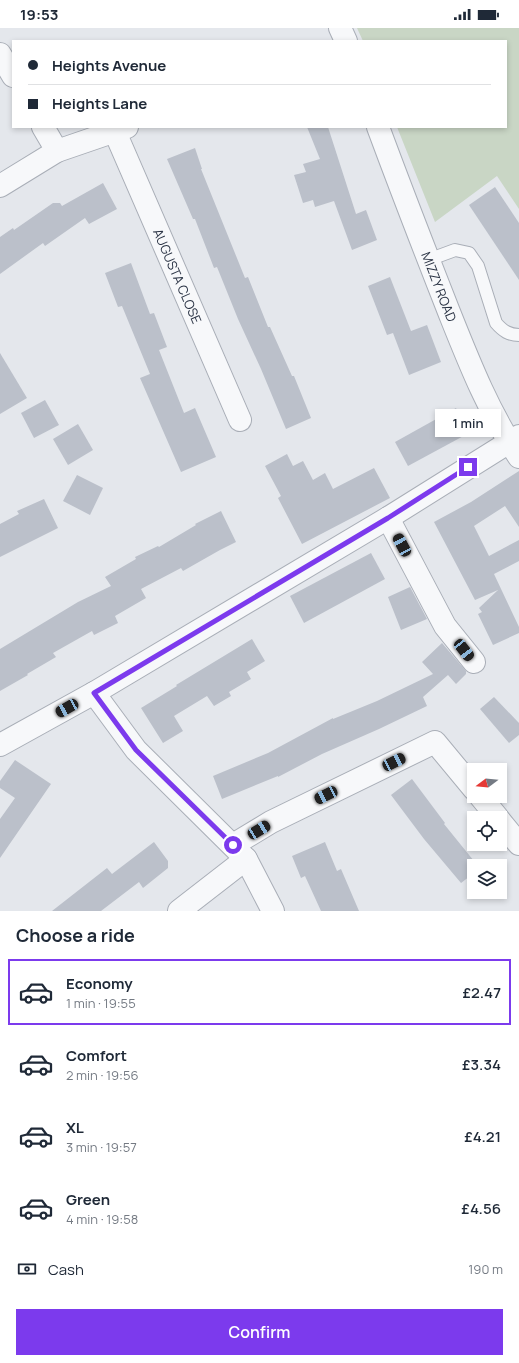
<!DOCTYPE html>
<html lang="en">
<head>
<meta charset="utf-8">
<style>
	body { margin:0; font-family:Manrope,sans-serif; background:#f2f2f3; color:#1f2937; height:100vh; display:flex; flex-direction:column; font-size:15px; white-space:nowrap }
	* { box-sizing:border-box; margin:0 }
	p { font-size:13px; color:#747a83 }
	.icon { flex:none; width:22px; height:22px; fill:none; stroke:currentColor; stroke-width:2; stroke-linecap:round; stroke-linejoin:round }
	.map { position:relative; height:883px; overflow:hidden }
	.sheet { display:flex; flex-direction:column; background:#fff; flex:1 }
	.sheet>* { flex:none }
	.top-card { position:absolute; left:12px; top:12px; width:495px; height:88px; border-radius:0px; box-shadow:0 2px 6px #0003; display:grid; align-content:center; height:88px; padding:0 16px; background:#fff }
	.needle { width:26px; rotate:254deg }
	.fabs { position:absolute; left:467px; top:735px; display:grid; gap:8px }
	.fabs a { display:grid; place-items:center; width:40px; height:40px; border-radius:0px; background:#fff; box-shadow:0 2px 6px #0003; font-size:20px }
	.end { position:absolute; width:18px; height:18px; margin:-9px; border:5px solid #7c3aed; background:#fff; box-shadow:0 0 0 2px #fff }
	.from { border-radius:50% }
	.bubble { position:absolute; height:28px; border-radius:0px; background:#fff; box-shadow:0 2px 6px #0003; font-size:13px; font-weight:600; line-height:28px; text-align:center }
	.car { position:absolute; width:12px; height:24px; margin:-12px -6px; border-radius:5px; box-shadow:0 0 3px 1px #0007; background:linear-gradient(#222 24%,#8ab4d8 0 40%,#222 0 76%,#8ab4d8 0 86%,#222 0) }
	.top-card b { display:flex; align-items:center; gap:14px; height:38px; font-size:15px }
	.top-card b+b { border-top:1px solid #e0e1e3 }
	.top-card i { width:10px; height:10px; background:#1f2937 }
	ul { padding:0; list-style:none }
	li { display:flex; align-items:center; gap:12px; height:66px; margin:0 8px 6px; padding:0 8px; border:2px solid transparent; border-radius:0px }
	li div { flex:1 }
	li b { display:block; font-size:15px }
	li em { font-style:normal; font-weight:600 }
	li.on { border-color:#7c3aed }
	li>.icon { width:36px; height:36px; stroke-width:1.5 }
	h2 { padding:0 16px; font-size:18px; line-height:48px }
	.pay { display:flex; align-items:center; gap:10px; height:44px; padding:0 16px; font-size:15px }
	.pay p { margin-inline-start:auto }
	.primary-button { display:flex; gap:8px; margin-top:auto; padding:8px 16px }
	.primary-button a { flex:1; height:46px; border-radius:0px; background:#7c3aed; color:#fff; font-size:16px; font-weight:600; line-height:46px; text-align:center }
	.status { display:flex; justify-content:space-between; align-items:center; height:28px; padding:0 20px; background:#fff; direction:ltr }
	.status svg { height:11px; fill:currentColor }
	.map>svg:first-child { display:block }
	.green { fill:#c9d6c5 }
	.building { fill:#bbc0ca }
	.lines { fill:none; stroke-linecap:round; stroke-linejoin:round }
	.lane-casing { stroke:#a9aeb7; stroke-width:14 }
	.street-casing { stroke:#a9aeb7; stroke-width:24 }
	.lane { stroke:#f7f8fa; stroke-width:12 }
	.street { stroke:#f7f8fa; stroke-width:22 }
	.route { stroke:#7c3aed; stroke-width:5 }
	.labels { text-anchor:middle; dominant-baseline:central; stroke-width:4; stroke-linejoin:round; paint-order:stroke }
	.street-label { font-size:13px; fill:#2b3445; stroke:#f4f6f9 }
</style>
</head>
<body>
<div class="status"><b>19:53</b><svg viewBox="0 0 49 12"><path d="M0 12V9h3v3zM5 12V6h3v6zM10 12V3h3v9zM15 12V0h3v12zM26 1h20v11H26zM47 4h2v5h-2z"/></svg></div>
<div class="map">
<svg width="519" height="883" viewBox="0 0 519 883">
	<rect width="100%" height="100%" fill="#e4e7ec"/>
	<polygon class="green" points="357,0 519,0 519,181 497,148 435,194 397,99 506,99 506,13 363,13"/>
	<g class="building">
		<polygon points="307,99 328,99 356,186 366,182 377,212 352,222 334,173 315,179 313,172 303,175 294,147 306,144 303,136 320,131"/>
		<polygon points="195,120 202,141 201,141 245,250 248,249 268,299 270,299 292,348 294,348 311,390 286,401 261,341 238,291 217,239 214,240 195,191 193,191 167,131"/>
		<polygon points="103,155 117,181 89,196 85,190 45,218 43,215 0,246 0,209 13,200 14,202 53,175 60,175 62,178"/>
		<polygon points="495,159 519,195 519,252 469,177"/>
		<polygon points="131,235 150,286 154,285 167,319 159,322 184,385 195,380 216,429 181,444 140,350 150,346 122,278 118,279 105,245"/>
		<polygon points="390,249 411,303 427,297 441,334 409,347 393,305 387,307 368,258"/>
		<polygon points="0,325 27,370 0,386"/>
		<polygon points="45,372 59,397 34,410 21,385"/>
		<polygon points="456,380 469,405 408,438 395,414"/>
		<polygon points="78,396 93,422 68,437 53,411"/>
		<polygon points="287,426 293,438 303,433 313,452 325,445 333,461 374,440 390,470 302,516 278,470 281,468 265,438"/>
		<polygon points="519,443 519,499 505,478 474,498 489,528 519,512 519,533 494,546 519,599 519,605 493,617 478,586 482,584 479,580 498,562 475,572 434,494 471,474"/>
		<polygon points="77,447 103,460 90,487 63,473"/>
		<polygon points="44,471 58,500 0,529 0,496 19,486 17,483"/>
		<polygon points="221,483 236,514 220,522 183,543 181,540 141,561 146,570 115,588 118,595 94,607 92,603 53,625 56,629 27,646 28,647 0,663 0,621 78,574 111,558 105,549 136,531 135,529 158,518 159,519 196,497 195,496"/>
		<polygon points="371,525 385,551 304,595 290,568"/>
		<polygon points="410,559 427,591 401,602 388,569"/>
		<polygon points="252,611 265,633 247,644 251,651 229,664 231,668 214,678 207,668 174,688 183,703 163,715 141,680 177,658 176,657"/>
		<polygon points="442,615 466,643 466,646 456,656 448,647 423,669 427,678 379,701 322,726 278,749 278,748 222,771 213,748 268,725 333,690 333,691 377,673 433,646 422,634"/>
		<polygon points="494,669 519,695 519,707 509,715 480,681"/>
		<polygon points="15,732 51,756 0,830 0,791 15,770 0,760 0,753"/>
		<polygon points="412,751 445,795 444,796 478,838 474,838 474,845 461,855 424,811 391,767"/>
		<polygon points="154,814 168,833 168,840 143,860 139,854 101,883 52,883 107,840 112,846"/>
		<polygon points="325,814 337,843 341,841 359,883 321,883 305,848 301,850 292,828"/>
	</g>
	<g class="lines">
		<defs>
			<path id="lane" d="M 428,232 L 455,222 L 469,225 L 478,238 L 496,295 C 503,303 509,307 519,307"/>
			<g id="street">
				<polyline points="340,0 346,13"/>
				<polyline points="0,26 13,48"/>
				<polyline points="43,99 57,123"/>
				<path id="s1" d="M 378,99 C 401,161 425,223 449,284 C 469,334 489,385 519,429"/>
				<path id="s2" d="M 115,104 L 240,392"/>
				<polyline points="0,158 57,123 127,99"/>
				<polyline points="388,490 445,598 474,634"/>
				<polyline points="94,665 136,722 246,831 273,883"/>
				<polyline points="0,717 94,665 388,490 519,408"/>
				<polyline points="480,768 498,790"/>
				<polyline points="500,793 519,816"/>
				<polyline points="233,817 271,794 435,714 474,761"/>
				<polyline points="179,883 246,831"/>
			</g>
		</defs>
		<use href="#lane" class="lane-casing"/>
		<use href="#street" class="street-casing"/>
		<use href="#lane" class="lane"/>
		<use href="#street" class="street"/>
	</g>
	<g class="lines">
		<polyline class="route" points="233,817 136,722 94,665 388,490 468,439"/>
	</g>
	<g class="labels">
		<g class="street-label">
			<text stroke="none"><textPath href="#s2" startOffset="157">AUGUSTA CLOSE</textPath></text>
			<text stroke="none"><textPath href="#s1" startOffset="171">MIZZY ROAD</textPath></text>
		</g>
	</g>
</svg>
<div class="fabs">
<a><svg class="needle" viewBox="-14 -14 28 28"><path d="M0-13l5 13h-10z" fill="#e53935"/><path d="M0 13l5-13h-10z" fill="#747a83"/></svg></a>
<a><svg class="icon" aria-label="locate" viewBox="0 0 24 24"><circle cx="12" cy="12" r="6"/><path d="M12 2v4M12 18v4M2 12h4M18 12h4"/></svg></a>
<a><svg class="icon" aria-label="layers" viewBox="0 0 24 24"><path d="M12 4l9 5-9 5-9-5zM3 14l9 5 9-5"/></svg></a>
</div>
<i class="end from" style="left:233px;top:817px"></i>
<i class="end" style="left:468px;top:439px"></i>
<div class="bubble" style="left:435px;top:381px;width:66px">1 min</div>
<i class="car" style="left:402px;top:517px;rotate:332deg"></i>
<i class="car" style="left:464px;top:622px;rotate:142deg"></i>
<i class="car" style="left:67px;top:680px;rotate:241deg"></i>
<i class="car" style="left:394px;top:734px;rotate:64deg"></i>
<i class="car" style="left:326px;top:767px;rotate:244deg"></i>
<i class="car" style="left:259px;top:802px;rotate:59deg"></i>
<div class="top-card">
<b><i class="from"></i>Heights Avenue</b>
<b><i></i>Heights Lane</b>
</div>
</div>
<section class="sheet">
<h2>Choose a ride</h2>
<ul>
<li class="on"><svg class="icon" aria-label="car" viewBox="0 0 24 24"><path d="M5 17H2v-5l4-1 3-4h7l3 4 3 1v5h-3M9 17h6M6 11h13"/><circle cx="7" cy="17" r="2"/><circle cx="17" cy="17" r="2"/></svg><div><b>Economy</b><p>1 min · 19:55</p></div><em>£2.47</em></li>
<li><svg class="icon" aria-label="car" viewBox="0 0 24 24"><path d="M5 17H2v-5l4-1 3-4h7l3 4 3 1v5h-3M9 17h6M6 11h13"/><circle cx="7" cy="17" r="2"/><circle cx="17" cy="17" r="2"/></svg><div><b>Comfort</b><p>2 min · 19:56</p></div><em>£3.34</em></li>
<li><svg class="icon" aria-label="car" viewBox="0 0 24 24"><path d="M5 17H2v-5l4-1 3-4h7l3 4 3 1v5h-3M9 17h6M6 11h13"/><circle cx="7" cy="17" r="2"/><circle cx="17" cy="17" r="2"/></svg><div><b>XL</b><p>3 min · 19:57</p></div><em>£4.21</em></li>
<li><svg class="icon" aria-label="car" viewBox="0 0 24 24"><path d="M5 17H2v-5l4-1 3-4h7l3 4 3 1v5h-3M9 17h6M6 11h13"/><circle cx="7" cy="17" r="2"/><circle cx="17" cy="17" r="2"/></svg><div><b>Green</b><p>4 min · 19:58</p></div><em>£4.56</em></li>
</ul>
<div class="pay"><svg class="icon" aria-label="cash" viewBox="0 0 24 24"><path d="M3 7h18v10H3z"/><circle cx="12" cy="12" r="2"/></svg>Cash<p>190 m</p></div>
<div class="primary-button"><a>Confirm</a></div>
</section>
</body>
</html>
